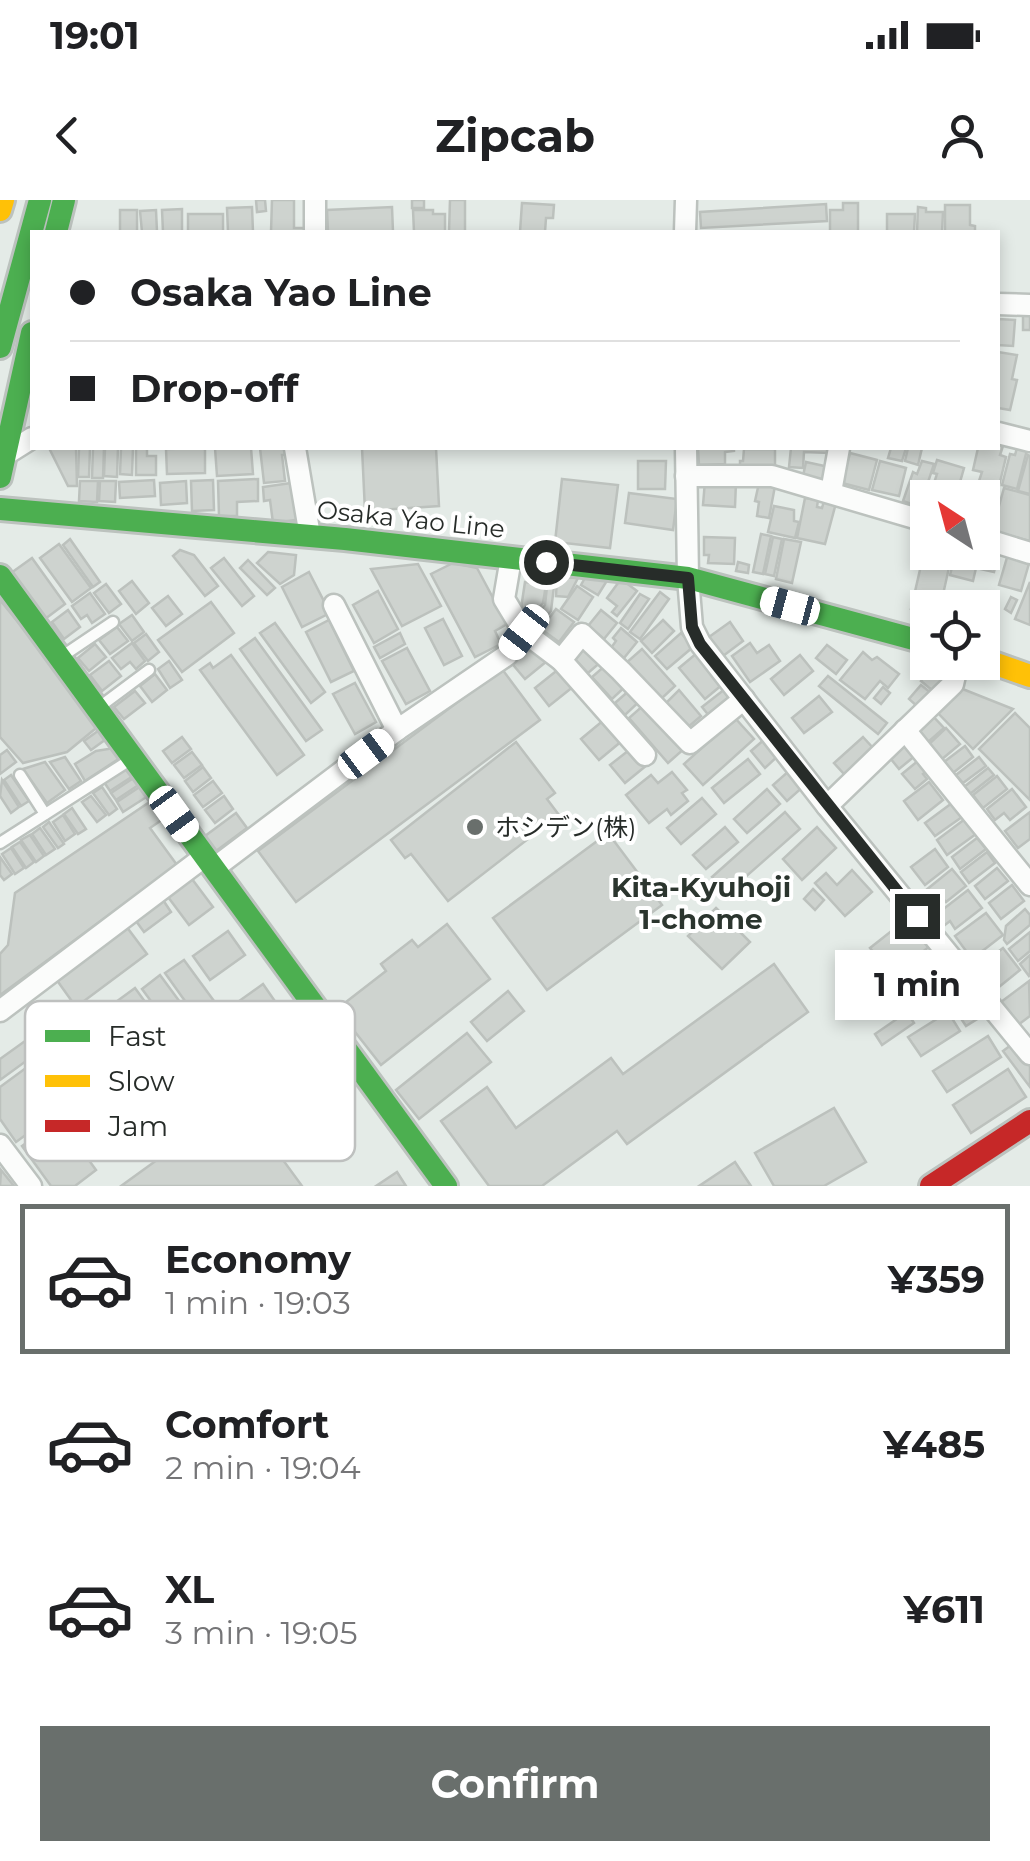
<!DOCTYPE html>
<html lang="en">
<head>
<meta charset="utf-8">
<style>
	body { margin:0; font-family:Montserrat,"Noto Sans JP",sans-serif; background:#f2f2f2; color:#202124; height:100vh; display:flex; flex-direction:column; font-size:38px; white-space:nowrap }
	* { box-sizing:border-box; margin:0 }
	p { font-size:32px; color:#757577 }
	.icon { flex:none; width:55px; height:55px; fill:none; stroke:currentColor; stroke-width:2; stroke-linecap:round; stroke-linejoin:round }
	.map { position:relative; height:986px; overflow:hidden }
	.panel { display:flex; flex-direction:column; background:#fff; flex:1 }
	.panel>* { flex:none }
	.hud { position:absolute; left:30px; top:30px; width:970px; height:220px; border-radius:0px; box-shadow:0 5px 15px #0003; display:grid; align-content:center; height:220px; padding:0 40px; background:#fff }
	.needle { width:65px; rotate:324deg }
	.controls { position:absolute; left:910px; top:280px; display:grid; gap:20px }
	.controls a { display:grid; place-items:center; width:90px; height:90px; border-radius:0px; background:#fff; box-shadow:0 5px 15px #0003; font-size:50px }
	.end { position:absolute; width:45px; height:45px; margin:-22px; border:12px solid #272c29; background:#fff; box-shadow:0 0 0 5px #fff }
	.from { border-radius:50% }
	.bubble { position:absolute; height:70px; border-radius:0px; background:#fff; box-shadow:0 5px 15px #0003; font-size:32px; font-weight:700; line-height:70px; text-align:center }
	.car { position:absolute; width:30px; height:60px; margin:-30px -15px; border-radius:12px; box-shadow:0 0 8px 2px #0007; background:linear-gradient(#fff 24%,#345 0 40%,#fff 0 76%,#345 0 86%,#fff 0) }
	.hud b { display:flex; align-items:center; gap:35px; height:95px; font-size:38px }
	.hud b+b { border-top:2px solid #e0e0e0 }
	.hud i { width:25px; height:25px; background:#202124 }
	ul { padding:18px 0 0; list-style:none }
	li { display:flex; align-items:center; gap:30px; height:150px; margin:0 20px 15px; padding:0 20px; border:5px solid transparent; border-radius:0px }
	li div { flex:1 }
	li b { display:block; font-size:38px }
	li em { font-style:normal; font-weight:700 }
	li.selected { border-color:#696f6c }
	li>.icon { width:90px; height:90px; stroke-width:1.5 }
	.primary-button { display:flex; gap:20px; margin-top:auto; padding:20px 40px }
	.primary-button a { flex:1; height:115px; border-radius:0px; background:#696f6c; color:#fff; font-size:40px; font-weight:700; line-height:115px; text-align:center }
	.status { display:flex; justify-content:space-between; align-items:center; height:70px; padding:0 50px; background:#fff; direction:ltr }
	.status svg { height:28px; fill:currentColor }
	header { display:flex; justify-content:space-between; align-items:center; height:130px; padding:0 40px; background:#fff; font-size:45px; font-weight:700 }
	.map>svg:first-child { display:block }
	.building { fill:#ced3cf; stroke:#bcc1bd; stroke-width:2.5 }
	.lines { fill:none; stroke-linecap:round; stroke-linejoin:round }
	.lane-casing { stroke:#bcc2be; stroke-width:15 }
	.street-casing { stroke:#bcc2be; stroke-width:25 }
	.fast-casing { stroke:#bcc2be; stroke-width:28 }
	.slow-casing { stroke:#bcc2be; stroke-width:28 }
	.jam-casing { stroke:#bcc2be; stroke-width:28 }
	.lane { stroke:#fbfcfb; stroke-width:10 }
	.street { stroke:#fbfcfb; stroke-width:20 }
	.fast { stroke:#4caf50; stroke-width:22 }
	.slow { stroke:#ffc107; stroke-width:22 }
	.jam { stroke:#c62828; stroke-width:22 }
	.route { stroke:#272c29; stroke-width:12 }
	.poi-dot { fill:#696f6c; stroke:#fff; stroke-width:4 }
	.labels { text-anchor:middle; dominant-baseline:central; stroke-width:8; stroke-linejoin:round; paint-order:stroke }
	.street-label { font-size:25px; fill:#272c29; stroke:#fff }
	.poi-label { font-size:25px; fill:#272c29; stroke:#fff; text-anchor:start }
	.neighbourhood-label { font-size:28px; font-weight:bold; fill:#2b352e; stroke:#fff }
	.key { fill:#fff; stroke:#bec0bf; stroke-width:2.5 }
	.key-label { font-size:28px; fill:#272c29 }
</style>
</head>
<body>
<div class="status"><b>19:01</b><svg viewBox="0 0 49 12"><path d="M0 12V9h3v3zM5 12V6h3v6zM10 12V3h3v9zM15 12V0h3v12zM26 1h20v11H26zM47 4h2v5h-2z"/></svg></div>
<header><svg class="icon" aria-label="back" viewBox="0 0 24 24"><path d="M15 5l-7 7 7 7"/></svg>Zipcab<svg class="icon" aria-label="person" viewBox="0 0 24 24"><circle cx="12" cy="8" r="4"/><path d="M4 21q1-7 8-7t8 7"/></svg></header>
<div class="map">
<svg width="1030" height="986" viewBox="0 0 1030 986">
	<rect width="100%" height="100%" fill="#e4ebe7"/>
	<g class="building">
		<polygon points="256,0 265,0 266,11 257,12"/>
		<polygon points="272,0 294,0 294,28 308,28 308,32 271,32"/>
		<rect x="412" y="0" width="12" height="8"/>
		<polygon points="450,0 465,0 465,32 449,32"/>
		<polygon points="522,3 554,5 553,18 546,18 545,32 520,32"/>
		<polygon points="843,3 858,3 858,32 830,32 830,10 843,10"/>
		<polygon points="826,4 827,21 701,28 700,12"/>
		<polygon points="945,5 970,5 970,25 975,26 975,32 945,32"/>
		<polygon points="252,7 253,32 228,32 227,8"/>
		<polygon points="392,7 393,32 328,32 327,10"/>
		<polygon points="918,7 926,8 926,12 943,12 942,32 917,32"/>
		<polygon points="182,9 182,32 163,32 162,10"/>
		<rect x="120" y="10" width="17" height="22"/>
		<polygon points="156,10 157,32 142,32 140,11"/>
		<polygon points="413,10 433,10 433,14 445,14 445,32 414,32"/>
		<rect x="188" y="14" width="35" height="18"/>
		<polygon points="887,14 915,14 914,32 887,32"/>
		<rect x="1023" y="114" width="7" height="16"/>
		<polygon points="998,119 1015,120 1013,146 998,145"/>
		<polygon points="998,152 1017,155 1012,179 1017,180 1010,210 998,208"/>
		<polygon points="998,244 1003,246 1000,255 1006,257 999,286 979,281 982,272 973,270 978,248 998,248"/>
		<polygon points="49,248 76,248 77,286 68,286"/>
		<polygon points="79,248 90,248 89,277 78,277"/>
		<polygon points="93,248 104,248 103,278 92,278"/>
		<polygon points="105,248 118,248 117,277 104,276"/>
		<polygon points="121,248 133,248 132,275 120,274"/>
		<polygon points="136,248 147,248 147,256 156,256 156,275 136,275"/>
		<polygon points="205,248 205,273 167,274 166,249"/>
		<polygon points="215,248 251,248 253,274 217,276"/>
		<polygon points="260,248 290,248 291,255 282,255 285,281 264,283"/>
		<polygon points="362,248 436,248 439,306 365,311"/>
		<polygon points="698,248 734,248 734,251 725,252 725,264 699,265"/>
		<polygon points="791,248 830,248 829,253 804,252 803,268 789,267"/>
		<polygon points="891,248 906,248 902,261 888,258"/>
		<polygon points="908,248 922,248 918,265 905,261"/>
		<polygon points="1017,248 1027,250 1017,289 1002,285 1010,254 1015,255"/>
		<polygon points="744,249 775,249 775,269 740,269 740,261 743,261"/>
		<polygon points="850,253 877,260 869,290 842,283"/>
		<polygon points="1028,255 1030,256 1030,294 1018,291"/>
		<polygon points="937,260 964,268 958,289 934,283 937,274 933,273"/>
		<polygon points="638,261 666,261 665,289 638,289"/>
		<polygon points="880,261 906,268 899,296 872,290"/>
		<polygon points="922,261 934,264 920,307 903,301 913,272 917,274"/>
		<polygon points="806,262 829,267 826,280 803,276"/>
		<polygon points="258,279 258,301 237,302 237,316 219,316 218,281"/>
		<polygon points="562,279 618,285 610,348 555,342"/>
		<polygon points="154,280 155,296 120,298 119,282"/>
		<polygon points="213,280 214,310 192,311 191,281"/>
		<polygon points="80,281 98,281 97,302 79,301"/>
		<polygon points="100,281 116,281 115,302 99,301"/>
		<polygon points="186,281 187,303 161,305 160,283"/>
		<polygon points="705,281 736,282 735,307 703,305"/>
		<polygon points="298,282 303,319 273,323 270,300 264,301 263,287"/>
		<polygon points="971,282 996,288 995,294 989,292 986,303 982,302 982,298 967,298"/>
		<polygon points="759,283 775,286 769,318 757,316 759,302 755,301"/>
		<polygon points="937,287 964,295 963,298 933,298"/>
		<polygon points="1004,288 1030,295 1030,341 992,331"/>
		<polygon points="629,293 677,299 673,330 625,323"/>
		<polygon points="805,298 818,300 817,307 822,308 824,301 836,303 825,344 797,338"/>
		<polygon points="982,305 996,309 992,325 982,322"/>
		<polygon points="774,306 794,310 794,321 799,322 795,338 768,332"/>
		<polygon points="761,334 771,336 763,374 753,372"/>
		<polygon points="704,337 735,338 734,364 708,363 709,355 704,355"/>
		<polygon points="773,337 782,339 774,376 765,374"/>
		<polygon points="70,339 100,382 93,387 63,345"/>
		<polygon points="784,339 801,342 792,383 776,379"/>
		<polygon points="59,344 91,388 72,402 40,358"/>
		<polygon points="925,348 928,352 952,354 940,408 928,408 928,412 911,409"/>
		<polygon points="982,348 999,352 994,372 976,368 973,381 950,375 956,352 982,352"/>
		<polygon points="180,350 194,355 218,386 205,396 173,356"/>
		<polygon points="268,352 296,355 294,375 280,384 257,363"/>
		<polygon points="1008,354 1030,360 1021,391 999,385"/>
		<polygon points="32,358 65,404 45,419 11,373"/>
		<polygon points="224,358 254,396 242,406 211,368"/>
		<polygon points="248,360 275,388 267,395 240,368"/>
		<polygon points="738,362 749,365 748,373 736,371"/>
		<polygon points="453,363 477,368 507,424 495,431 501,444 475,457 431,374"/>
		<polygon points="418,364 441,406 402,426 371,369"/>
		<polygon points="309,372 330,413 302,427 282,387"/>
		<polygon points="586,376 608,379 598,395 581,385"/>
		<polygon points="548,377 555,378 551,411 534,432 527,426 545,405"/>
		<polygon points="557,377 578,378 568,397 556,396"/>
		<polygon points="621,379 637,391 617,416 612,412 617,406 607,398"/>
		<polygon points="132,381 149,403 136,414 119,391"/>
		<polygon points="525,382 546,385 543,403 532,417 520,415"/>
		<polygon points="1030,382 1030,425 1015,419"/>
		<polygon points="106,384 121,404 109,413 94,393"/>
		<polygon points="577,386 593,397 578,420 561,409"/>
		<polygon points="378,391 398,429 374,443 353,405"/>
		<polygon points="660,392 669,399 640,439 630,432"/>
		<polygon points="90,393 105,414 92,423 87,415 81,419 72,406"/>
		<polygon points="640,394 649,399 628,429 620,423"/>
		<polygon points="168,396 182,414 166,426 152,408"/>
		<polygon points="1011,397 1017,400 1011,413 1005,409"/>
		<polygon points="0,400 101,524 67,552 23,563 0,537"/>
		<polygon points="211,402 234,433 182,472 158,440"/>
		<polygon points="556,409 574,422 559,442 541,429"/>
		<polygon points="68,410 80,427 64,439 52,422"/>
		<polygon points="601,410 617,423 604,439 588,426"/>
		<polygon points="132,415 144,432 132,441 119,424"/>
		<polygon points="443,419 462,456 444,465 425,428"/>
		<polygon points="329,420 354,471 331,482 306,432"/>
		<polygon points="663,420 674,431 652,453 641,441"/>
		<polygon points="730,422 743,441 723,456 709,437"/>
		<polygon points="275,423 325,492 311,503 260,433"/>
		<polygon points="117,427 128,441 110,454 99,440"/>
		<polygon points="621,428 637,442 624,458 611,448 616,441 613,438"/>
		<polygon points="400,433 405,444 380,458 374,447"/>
		<polygon points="681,433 693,447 667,469 655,456"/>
		<polygon points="146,434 159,452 148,461 134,443"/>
		<polygon points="255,438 322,530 306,541 240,449"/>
		<polygon points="583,441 602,461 588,473 570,454"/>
		<polygon points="531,442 547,461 525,479 509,460"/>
		<polygon points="132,443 145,461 136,469 130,462 121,469 112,458"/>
		<polygon points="750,443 757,453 769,445 780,461 750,482 732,456"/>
		<polygon points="95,444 106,457 89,471 78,458"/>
		<polygon points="827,445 847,460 836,474 816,458"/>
		<polygon points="407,448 430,491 406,504 382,461"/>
		<polygon points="642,449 675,486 660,500 626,463"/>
		<polygon points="863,452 872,460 877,457 899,474 888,488 880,481 865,499 840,480"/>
		<polygon points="697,453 723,484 705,499 679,468"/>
		<polygon points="231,455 304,555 277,575 200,470 210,463 213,468"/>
		<polygon points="800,455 813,471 784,495 771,479"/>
		<polygon points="109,461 121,476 102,491 90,475"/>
		<polygon points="169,461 182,480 170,488 158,469"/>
		<polygon points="607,464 627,485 612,499 592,477"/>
		<polygon points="560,468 574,486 549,506 535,488"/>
		<polygon points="502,469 540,520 296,702 258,651"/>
		<polygon points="930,470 942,480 933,491 921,481"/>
		<polygon points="155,474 167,490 152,502 140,486"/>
		<polygon points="828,476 887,523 878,534 819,486"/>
		<polygon points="355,483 376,522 355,534 333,494"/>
		<polygon points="921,485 931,493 919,508 909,499"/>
		<polygon points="955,486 1013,509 973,549 933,508"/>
		<polygon points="883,487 890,493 881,504 874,498"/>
		<polygon points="632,488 642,499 625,515 615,503"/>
		<polygon points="725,489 733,499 710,517 702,507"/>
		<polygon points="679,490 701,516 687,528 665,504"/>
		<polygon points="135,491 145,503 124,519 114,507"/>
		<polygon points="819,496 832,512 804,533 792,518"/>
		<polygon points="646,503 685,548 668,563 629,518"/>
		<polygon points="930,513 944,528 927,543 913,528"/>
		<polygon points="1015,513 1030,528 1030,600 979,549"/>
		<polygon points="735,518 754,539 703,585 684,564"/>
		<polygon points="605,519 623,540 599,560 581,539"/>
		<polygon points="102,528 109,537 91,550 84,541"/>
		<polygon points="946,528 960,544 941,560 928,545"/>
		<polygon points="182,537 191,549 172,563 163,551"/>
		<polygon points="863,537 873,548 844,574 834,563"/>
		<polygon points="766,538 780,554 765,568 751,551"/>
		<polygon points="903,539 916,555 899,569 886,553"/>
		<polygon points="516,542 555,593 547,599 559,615 448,701 411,654 405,658 391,640"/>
		<polygon points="965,546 973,557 953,573 944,562"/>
		<polygon points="633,547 647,565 625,583 610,565"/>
		<polygon points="114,548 120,558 85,581 75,564 96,551"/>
		<polygon points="7,550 16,562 0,574 0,555"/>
		<polygon points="192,552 202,565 184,578 174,565"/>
		<polygon points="65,557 81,581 69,589 50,562"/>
		<polygon points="979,557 986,566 963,583 956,575"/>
		<polygon points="748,559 760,574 724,603 712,588"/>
		<polygon points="919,560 928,570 923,574 927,579 915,589 902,574"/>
		<polygon points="45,562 65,590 47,603 23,569"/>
		<polygon points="127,567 133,576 110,591 104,582"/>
		<polygon points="203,567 211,578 193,592 185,581"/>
		<polygon points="988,568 994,575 970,594 964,587"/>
		<polygon points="790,570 804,586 787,601 773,585"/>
		<polygon points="672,572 687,590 682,593 688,601 671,615 667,609 649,623 626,595 651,575 658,583"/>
		<polygon points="11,575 29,601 21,606 4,580"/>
		<polygon points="997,576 1007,589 983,608 973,595"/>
		<polygon points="135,577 140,584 116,600 111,593"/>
		<polygon points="2,580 19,607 11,613 0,596"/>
		<polygon points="213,581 222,593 203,607 194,595"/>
		<polygon points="929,582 943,600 918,620 904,601"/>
		<polygon points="141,586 148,596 123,612 117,602"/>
		<polygon points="102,587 117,609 109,615 93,593"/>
		<polygon points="767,589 780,604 747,633 734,619"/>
		<polygon points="1012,589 1026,607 1010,620 1004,613 995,620 987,609"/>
		<polygon points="91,596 106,615 97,622 82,602"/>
		<polygon points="224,596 233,609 215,623 205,610"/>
		<polygon points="702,598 716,614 681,644 667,628"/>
		<polygon points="154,599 166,617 150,628 177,665 0,795 0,754 8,745 15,693"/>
		<polygon points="952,603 962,617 935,636 925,623"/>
		<polygon points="72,608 86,629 78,634 64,614"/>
		<polygon points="785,612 800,629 726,694 712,677"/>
		<polygon points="1030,612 1030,639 1018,648 1005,631"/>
		<polygon points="236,613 247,628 216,651 205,636"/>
		<polygon points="63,615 75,634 65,641 53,622"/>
		<polygon points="965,619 976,634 947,655 937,640"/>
		<polygon points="49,622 64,644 58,648 43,627"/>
		<polygon points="725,627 738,642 706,669 693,655"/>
		<polygon points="817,627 836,648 802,680 783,659"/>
		<polygon points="40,628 55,649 46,655 32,634"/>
		<polygon points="608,633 662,705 547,790 493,718"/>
		<polygon points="30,635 44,656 36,662 21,640"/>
		<polygon points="977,638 986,649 960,669 952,657"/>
		<polygon points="20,642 34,662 26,668 12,647"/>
		<polygon points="11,648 24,668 15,674 2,654"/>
		<polygon points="935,649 948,667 925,685 911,667"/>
		<polygon points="987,652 995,663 969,683 961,672"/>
		<polygon points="0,657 12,674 4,680 0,675"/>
		<polygon points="997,668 1008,681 985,699 975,686"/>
		<polygon points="952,669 966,686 946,702 942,698 930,707 920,695"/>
		<polygon points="852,670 872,692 845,716 815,683 826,673 837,685"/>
		<polygon points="192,679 213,707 189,725 168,697"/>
		<polygon points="1012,685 1024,701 1001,719 989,703"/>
		<polygon points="813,689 824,700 815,710 804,699"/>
		<polygon points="968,690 982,708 955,729 950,721 941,728 933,717"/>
		<polygon points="163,700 171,712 144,732 136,721"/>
		<polygon points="716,708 750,742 722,769 688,736"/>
		<polygon points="1025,709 1030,715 1030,725 1007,744 1004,740 1006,726"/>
		<polygon points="986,713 1003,735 972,759 955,736"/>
		<polygon points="908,718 930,746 892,776 870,748"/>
		<polygon points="447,724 490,779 381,865 337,809 386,771 381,764 412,740 418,747"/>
		<polygon points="126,726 147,754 76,807 56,779"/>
		<polygon points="228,731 245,755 210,780 193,756"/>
		<polygon points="1030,732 1030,751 1018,761 1009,749"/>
		<polygon points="1003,748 1020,770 994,791 976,769"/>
		<polygon points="1030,755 1030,775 1029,776 1020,764"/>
		<polygon points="184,760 214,801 195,815 165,773"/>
		<polygon points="774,764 808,812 627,944 617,931 542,986 489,986 441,921 487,887 516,928 611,858 623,874"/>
		<polygon points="160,775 191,817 173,831 142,789"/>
		<polygon points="1029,781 1030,816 1018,825 1001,802"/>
		<polygon points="263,784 297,833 192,907 158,859"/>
		<polygon points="135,788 167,832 16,942 0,919 0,887"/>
		<polygon points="508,791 524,811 487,841 471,822"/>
		<polygon points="970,798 982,816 966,826 954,808"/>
		<polygon points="907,812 914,823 882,845 875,834"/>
		<polygon points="948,812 960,831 921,856 908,837"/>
		<polygon points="46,826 55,840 0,880 0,859"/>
		<polygon points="467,833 491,862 419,919 396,890"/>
		<polygon points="988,836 1001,857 947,892 933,871"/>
		<polygon points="1015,842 1030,862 1030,887 1003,851"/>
		<polygon points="1008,869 1026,897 971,933 953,905"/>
		<polygon points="229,886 302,986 121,986 215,918 204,904"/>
		<polygon points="834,908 866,962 824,986 774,986 755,953"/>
		<polygon points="59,919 96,970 75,986 51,986 22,946"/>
		<polygon points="735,962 751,986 699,986"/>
		<polygon points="1,970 14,986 0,986"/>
		<polygon points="397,972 406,986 376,986"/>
	</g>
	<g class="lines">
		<defs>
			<g id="lane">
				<polyline points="64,455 113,422"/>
				<polyline points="102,505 149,470"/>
				<polyline points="20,575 45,614"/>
				<polyline points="0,643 130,560"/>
			</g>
			<g id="street">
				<polyline points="315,32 315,0"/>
				<polyline points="685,32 686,0"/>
				<polyline points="998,104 1030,105"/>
				<polyline points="998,233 1030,241"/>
				<polyline points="295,248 310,336"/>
				<polyline points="686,248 688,378 692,427 700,443 827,606 1030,854"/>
				<polyline points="5,255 32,238"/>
				<polyline points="686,276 772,276 928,322"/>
				<polyline points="831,292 839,248"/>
				<polyline points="982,338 1030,353"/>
				<polyline points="511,358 504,399 524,432 561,460 645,555"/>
				<polyline points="334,405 397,530"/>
				<polyline points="561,460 582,434 621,471 690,543 744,499"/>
				<polyline points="905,530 1030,685"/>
				<polyline points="827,606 953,484 958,462"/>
				<polyline points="213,669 397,530 507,455 524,432"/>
				<polyline points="0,811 204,657"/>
				<polyline points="0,945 31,986"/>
			</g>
			<g id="fast">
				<polyline points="56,32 64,0"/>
				<polyline points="0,147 40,0"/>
				<polyline points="0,277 32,133"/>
				<polyline points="0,309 345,339 688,378 928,443"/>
				<polyline points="0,376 446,986"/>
			</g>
			<g id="slow">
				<polyline points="0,10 3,0"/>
				<polyline points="982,459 1030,476"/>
			</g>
			<polyline id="jam" points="931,986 1030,921"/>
		</defs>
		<use href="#lane" class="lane-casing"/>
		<use href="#street" class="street-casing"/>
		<use href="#fast" class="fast-casing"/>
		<use href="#slow" class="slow-casing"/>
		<use href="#jam" class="jam-casing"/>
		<use href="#lane" class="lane"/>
		<use href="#street" class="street"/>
		<use href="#fast" class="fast"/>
		<use href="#slow" class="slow"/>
		<use href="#jam" class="jam"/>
	</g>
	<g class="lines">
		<polyline class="route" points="546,362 688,378 692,427 700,444 917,716"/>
	</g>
	<circle class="poi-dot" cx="475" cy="627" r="10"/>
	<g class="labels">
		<g class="street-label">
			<text transform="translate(411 319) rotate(6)">Osaka Yao Line</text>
		</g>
		<g class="poi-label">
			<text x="495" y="627">ホシデン(株)</text>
		</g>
		<g class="neighbourhood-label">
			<text x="701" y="687">Kita-Kyuhoji<tspan x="701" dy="32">1-chome</tspan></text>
		</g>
	</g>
	<rect x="25" y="801" width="330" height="160" rx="15" class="key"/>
	<rect x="45" y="830" width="45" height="12" fill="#4caf50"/>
	<rect x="45" y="875" width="45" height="12" fill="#ffc107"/>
	<rect x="45" y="920" width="45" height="12" fill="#c62828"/>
	<g class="key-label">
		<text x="108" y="846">Fast</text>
		<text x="108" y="891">Slow</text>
		<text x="108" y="936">Jam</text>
	</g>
</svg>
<div class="controls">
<a><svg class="needle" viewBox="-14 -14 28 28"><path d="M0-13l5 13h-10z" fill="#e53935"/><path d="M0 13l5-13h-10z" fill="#757577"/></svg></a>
<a><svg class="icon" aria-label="locate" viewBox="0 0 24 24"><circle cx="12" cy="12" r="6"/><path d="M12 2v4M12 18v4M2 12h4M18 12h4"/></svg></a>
</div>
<i class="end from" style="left:546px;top:362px"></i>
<i class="end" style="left:917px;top:716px"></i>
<div class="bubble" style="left:835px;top:750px;width:165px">1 min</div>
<i class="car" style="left:790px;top:406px;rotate:285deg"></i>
<i class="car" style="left:524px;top:432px;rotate:218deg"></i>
<i class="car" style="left:366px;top:554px;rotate:53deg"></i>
<i class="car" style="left:174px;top:614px;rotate:144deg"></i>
<div class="hud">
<b><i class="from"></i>Osaka Yao Line</b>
<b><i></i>Drop-off</b>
</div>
</div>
<section class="panel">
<ul>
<li class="selected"><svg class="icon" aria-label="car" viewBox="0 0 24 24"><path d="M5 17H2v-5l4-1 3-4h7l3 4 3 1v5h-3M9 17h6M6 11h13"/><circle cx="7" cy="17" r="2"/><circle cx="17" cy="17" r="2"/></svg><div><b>Economy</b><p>1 min · 19:03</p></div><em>¥359</em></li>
<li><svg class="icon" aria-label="car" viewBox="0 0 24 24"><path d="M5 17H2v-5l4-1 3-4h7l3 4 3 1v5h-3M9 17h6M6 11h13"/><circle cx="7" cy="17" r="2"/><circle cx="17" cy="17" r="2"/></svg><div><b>Comfort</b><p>2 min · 19:04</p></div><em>¥485</em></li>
<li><svg class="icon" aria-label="car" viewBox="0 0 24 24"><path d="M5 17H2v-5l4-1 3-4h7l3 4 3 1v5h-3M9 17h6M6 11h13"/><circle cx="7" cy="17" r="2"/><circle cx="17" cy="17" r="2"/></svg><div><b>XL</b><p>3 min · 19:05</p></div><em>¥611</em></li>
</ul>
<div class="primary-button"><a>Confirm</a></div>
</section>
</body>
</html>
